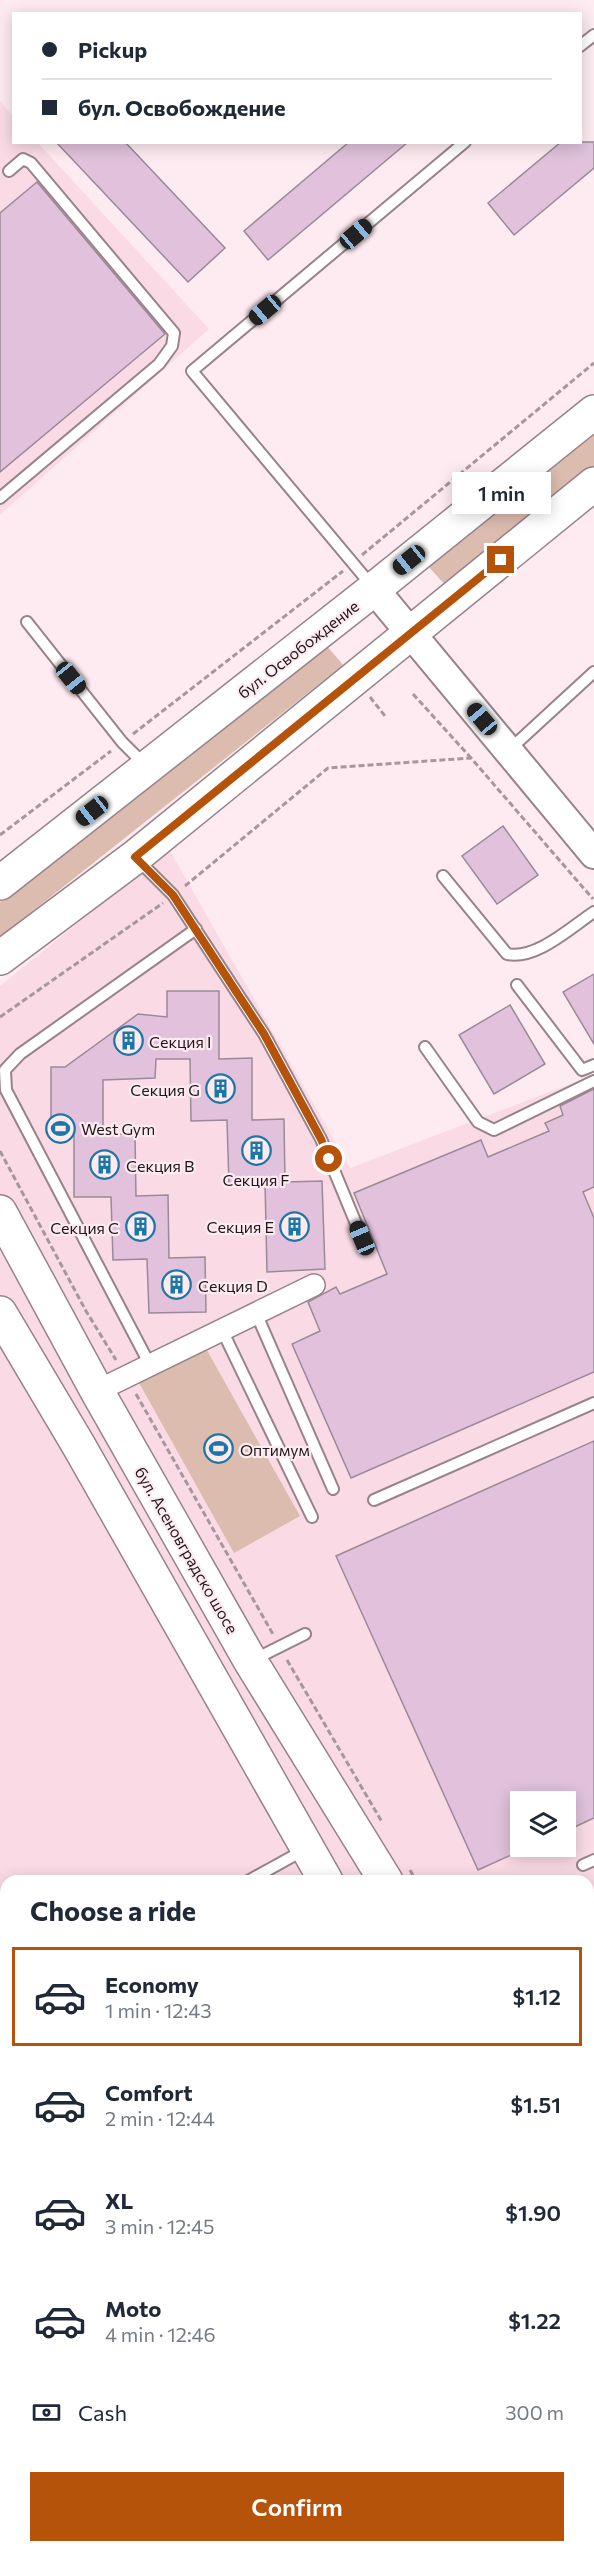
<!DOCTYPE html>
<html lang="en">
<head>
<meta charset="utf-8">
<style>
	body { margin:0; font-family:Commissioner,sans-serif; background:#f2f2f3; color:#1f2937; height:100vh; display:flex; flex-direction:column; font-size:22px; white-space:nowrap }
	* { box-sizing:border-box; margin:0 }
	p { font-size:20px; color:#747a83 }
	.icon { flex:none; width:33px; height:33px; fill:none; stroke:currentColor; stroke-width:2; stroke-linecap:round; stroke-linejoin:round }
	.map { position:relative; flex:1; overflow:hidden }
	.drawer { position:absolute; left:0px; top:1875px; width:594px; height:678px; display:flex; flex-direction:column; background:#fff; border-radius:18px 18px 0 0; box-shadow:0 3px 15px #0003 }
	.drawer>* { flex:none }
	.top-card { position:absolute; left:12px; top:12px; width:570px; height:132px; border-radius:0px; box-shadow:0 3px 15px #0003; display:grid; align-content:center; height:132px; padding:0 30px; background:#fff }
	.fabs { position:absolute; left:510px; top:1791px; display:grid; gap:12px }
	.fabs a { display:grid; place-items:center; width:66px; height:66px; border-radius:0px; background:#fff; box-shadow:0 3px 15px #0003; font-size:30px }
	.end { position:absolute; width:27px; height:27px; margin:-14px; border:8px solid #b45309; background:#fff; box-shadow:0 0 0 3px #fff }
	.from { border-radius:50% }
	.bubble { position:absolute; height:42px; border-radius:0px; background:#fff; box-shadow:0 3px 15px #0003; font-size:20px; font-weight:600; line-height:42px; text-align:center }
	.car { position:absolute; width:18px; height:36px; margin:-18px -9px; border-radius:8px; box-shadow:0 0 4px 2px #0007; background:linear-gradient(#222 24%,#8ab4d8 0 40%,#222 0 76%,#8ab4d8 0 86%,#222 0) }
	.top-card b { display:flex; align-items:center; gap:21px; height:57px; font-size:22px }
	.top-card b+b { border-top:2px solid #e0e1e3 }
	.top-card i { width:15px; height:15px; background:#1f2937 }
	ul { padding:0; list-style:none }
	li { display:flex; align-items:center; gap:18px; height:99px; margin:0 12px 9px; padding:0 18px; border:3px solid transparent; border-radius:0px }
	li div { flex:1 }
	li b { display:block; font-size:22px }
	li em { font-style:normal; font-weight:600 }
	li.selected { border-color:#b45309 }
	li>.icon { width:54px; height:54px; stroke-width:1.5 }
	h2 { padding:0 30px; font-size:27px; line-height:72px }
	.pay { display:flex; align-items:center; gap:15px; height:66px; padding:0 30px; font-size:22px }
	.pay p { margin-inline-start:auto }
	.action { display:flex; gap:12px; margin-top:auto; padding:12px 30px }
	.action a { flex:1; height:69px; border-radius:0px; background:#b45309; color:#fff; font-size:24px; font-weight:600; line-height:69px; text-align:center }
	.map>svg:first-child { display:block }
	.built { fill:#fadbe5; fill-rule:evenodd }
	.green { fill:#dbbcae }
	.building { fill:#e1c1db; stroke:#9a8a97; stroke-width:1.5 }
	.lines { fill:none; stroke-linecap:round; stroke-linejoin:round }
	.lane-casing { stroke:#978389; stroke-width:14 }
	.street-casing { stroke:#978389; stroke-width:24 }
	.secondary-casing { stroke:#978389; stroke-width:32 }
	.primary-casing { stroke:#978389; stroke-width:36 }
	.path { stroke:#a6979c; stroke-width:3; stroke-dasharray:6 3; stroke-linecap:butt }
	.lane { stroke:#fff; stroke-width:10 }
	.street { stroke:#fff; stroke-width:21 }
	.secondary { stroke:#fff; stroke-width:28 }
	.primary { stroke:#fff; stroke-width:33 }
	.route { stroke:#b45309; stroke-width:8 }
	.labels { text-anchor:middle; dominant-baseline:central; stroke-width:4.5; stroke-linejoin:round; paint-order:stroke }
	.street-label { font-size:16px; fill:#20181a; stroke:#feebf1 }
	.poi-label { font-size:16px; fill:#20181a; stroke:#feebf1; text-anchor:start }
</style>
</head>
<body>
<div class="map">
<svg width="594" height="2553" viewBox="0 0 594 2553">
	<rect width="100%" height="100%" fill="#feebf1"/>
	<g class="built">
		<polygon points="0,101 13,116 14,142 38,143 209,329 0,515"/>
		<path d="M 169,849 L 350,1168 L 594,1075 L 594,2553 L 0,2553 L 0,986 ZM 520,1802 L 566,1802 L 566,1846 L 520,1846 ZM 6,1881 L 588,1881 L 588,2547 L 6,2547 Z"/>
	</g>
	<g class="green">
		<polygon points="594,430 594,468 447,587 428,566"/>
		<polygon points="327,646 343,665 0,937 0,902"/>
		<polygon points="204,1345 300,1516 234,1553 138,1381"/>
	</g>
	<g class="building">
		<polygon points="56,142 125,142 225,248 188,282"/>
		<polygon points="349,142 408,142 268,260 244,231"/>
		<polygon points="561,142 594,142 594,168 514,235 488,203"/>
		<polygon points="37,182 165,334 0,472 0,213"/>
		<polygon points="503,826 538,875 497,904 462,856"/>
		<polygon points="594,974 594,1044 563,992"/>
		<polygon points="167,991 219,991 219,1059 252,1058 252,1120 284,1119 285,1182 322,1181 325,1269 267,1272 265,1183 229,1185 227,1120 191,1121 190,1059 156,1059 155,1078 103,1080 103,1134 135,1134 136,1196 168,1195 169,1258 205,1257 206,1312 149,1313 147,1259 113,1260 111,1197 74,1197 74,1135 51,1135 51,1067 65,1067 138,1014 167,1017"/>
		<polygon points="510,1005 545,1064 494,1094 459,1035"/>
		<polygon points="594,1089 594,1187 583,1192 594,1218 594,1372 351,1478 292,1344 320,1331 308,1302 336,1287 340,1294 387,1274 354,1193 481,1140 488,1157 549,1131 545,1123 563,1115 560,1106"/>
		<polygon points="594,1441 594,1818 566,1831 566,1802 520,1802 520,1851 478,1870 336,1556"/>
	</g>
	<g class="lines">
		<defs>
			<g id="lane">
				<polyline points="580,46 594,35"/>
				<polyline points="0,498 159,364 172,346 174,333 31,163 23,159 9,171"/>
				<polyline points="372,586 192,371 465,142"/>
				<polyline points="27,622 122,742 145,765"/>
				<polyline points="508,751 594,672"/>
				<polyline points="137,859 173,895 264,1034 321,1139 362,1238"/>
				<path d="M 443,876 L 507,954 C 536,960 570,928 594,912"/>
				<polyline points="517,985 582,1070 594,1065"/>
				<polyline points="425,1047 478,1122 494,1130 594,1081"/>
				<polyline points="256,1313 333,1489"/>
				<polyline points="222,1330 312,1517"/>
				<polyline points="150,1365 6,1090 5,1070 20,1054 196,929"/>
				<polyline points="374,1500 594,1403"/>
				<polyline points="253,1660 305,1634"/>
				<polyline points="583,1865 594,1860"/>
				<polyline points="248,1881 304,1850"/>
				<polyline points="0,2008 6,2004"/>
				<polyline points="588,2112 594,2123"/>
				<polyline points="0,2123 6,2129"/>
				<polyline points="588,2442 594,2439"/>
				<polyline points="588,2476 594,2473"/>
				<polyline points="435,2547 441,2553"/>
			</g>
			<polyline id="street" points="97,1391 314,1285"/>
			<polyline id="secondary" points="374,589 594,854"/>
			<g id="primary">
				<polyline points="0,883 374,589 594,412"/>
				<polyline points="0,958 135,857 594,484"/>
				<polyline points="0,1212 97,1391 251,1662 386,1881"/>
				<polyline points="0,1313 79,1446 326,1881"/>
				<polyline points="588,2227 594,2237"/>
				<polyline points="588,2330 594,2340"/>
			</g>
		</defs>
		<use href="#lane" class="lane-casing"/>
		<use href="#street" class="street-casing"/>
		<use href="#secondary" class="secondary-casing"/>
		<use href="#primary" class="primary-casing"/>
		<g class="path">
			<polyline points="362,555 594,363"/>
			<polyline points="413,694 471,758"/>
			<polyline points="370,697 385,716"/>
			<polyline points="133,734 343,571"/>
			<polyline points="0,835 111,751"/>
			<polyline points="185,886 328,768 471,758 593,899"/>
			<polyline points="0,1017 163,903"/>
			<polyline points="0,1151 86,1311 116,1360"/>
			<polyline points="136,1394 274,1636"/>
			<polyline points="287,1660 382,1822"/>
			<polyline points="410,1870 416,1881"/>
			<polyline points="588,2177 594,2187"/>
			<polyline points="589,2425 594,2411"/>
		</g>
		<use href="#lane" class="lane"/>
		<use href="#street" class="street"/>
		<use href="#secondary" class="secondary"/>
		<use href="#primary" class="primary"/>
	</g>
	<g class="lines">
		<polyline class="route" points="329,1159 321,1139 264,1034 241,999 173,895 135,857 501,560"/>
	</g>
	<defs>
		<symbol id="building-ring" viewBox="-11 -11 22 22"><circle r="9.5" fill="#feebf1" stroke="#1d77a6" stroke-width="1.5"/><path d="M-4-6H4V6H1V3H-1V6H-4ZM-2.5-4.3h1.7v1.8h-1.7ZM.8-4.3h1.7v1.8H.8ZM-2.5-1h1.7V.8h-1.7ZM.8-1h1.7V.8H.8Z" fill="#1d77a6"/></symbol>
		<symbol id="stadium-ring" viewBox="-11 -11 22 22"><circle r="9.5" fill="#feebf1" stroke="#1d77a6" stroke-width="1.5"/><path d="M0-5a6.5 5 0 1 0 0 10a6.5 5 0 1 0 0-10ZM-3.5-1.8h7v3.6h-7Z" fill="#1d77a6"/></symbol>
	</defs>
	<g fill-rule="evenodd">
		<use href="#building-ring" x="112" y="1024" width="33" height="33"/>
		<use href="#building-ring" x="204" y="1072" width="33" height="33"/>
		<use href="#stadium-ring" x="44" y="1112" width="33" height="33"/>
		<use href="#building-ring" x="240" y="1134" width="33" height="33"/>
		<use href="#building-ring" x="88" y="1148" width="33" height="33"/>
		<use href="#building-ring" x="278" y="1210" width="33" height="33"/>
		<use href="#building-ring" x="124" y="1210" width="33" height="33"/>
		<use href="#building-ring" x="160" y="1268" width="33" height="33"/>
		<use href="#stadium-ring" x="202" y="1432" width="33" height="33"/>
	</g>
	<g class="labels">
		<g class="street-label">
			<text transform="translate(298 649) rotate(-38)">бул. Освобождение</text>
			<text transform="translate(187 1550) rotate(60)">бул. Асеновградско шосе</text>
		</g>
		<g class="poi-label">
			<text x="149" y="1041">Секция I</text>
			<text x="200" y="1089" text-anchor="end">Секция G</text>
			<text x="81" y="1128">West Gym</text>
			<text x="126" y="1165">Секция B</text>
			<text x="256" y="1179" text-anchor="middle">Секция F</text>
			<text x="274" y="1226" text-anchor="end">Секция E</text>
			<text x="119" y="1227" text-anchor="end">Секция C</text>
			<text x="198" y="1285">Секция D</text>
			<text x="240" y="1449">Оптимум</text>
		</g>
	</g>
</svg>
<div class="fabs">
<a><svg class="icon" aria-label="layers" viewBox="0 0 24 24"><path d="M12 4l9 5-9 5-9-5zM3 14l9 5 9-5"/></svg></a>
</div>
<i class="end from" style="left:329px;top:1159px"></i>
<i class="end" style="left:501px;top:560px"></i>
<div class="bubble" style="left:452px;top:472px;width:99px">1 min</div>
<i class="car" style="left:356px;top:234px;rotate:50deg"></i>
<i class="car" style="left:265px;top:310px;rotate:230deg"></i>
<i class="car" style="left:409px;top:560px;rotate:231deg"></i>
<i class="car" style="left:71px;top:678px;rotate:141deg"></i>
<i class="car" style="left:482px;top:719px;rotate:320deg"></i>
<i class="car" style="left:92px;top:811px;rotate:232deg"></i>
<i class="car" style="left:362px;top:1238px;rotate:337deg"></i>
<div class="top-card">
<b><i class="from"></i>Pickup</b>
<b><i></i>бул. Освобождение</b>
</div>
<section class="drawer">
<h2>Choose a ride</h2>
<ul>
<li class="selected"><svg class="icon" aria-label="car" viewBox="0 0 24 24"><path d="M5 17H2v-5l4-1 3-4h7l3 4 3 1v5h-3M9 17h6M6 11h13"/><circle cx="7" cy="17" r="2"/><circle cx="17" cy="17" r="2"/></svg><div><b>Economy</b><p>1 min · 12:43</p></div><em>$1.12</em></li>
<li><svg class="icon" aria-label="car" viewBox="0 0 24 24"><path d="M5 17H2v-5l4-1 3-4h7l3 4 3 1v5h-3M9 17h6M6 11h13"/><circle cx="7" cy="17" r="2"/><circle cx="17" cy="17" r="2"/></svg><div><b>Comfort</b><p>2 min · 12:44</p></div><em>$1.51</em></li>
<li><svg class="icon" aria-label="car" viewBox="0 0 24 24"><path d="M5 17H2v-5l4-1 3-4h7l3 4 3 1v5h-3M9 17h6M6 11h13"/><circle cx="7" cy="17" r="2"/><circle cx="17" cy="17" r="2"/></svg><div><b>XL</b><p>3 min · 12:45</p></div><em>$1.90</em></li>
<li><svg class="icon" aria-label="car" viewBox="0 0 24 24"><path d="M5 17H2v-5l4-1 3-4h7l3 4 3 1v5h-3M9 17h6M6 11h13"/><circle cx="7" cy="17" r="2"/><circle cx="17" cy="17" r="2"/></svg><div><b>Moto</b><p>4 min · 12:46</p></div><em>$1.22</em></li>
</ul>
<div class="pay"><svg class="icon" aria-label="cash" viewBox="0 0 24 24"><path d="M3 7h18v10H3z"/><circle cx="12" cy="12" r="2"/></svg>Cash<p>300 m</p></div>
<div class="action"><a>Confirm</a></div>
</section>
</div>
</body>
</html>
